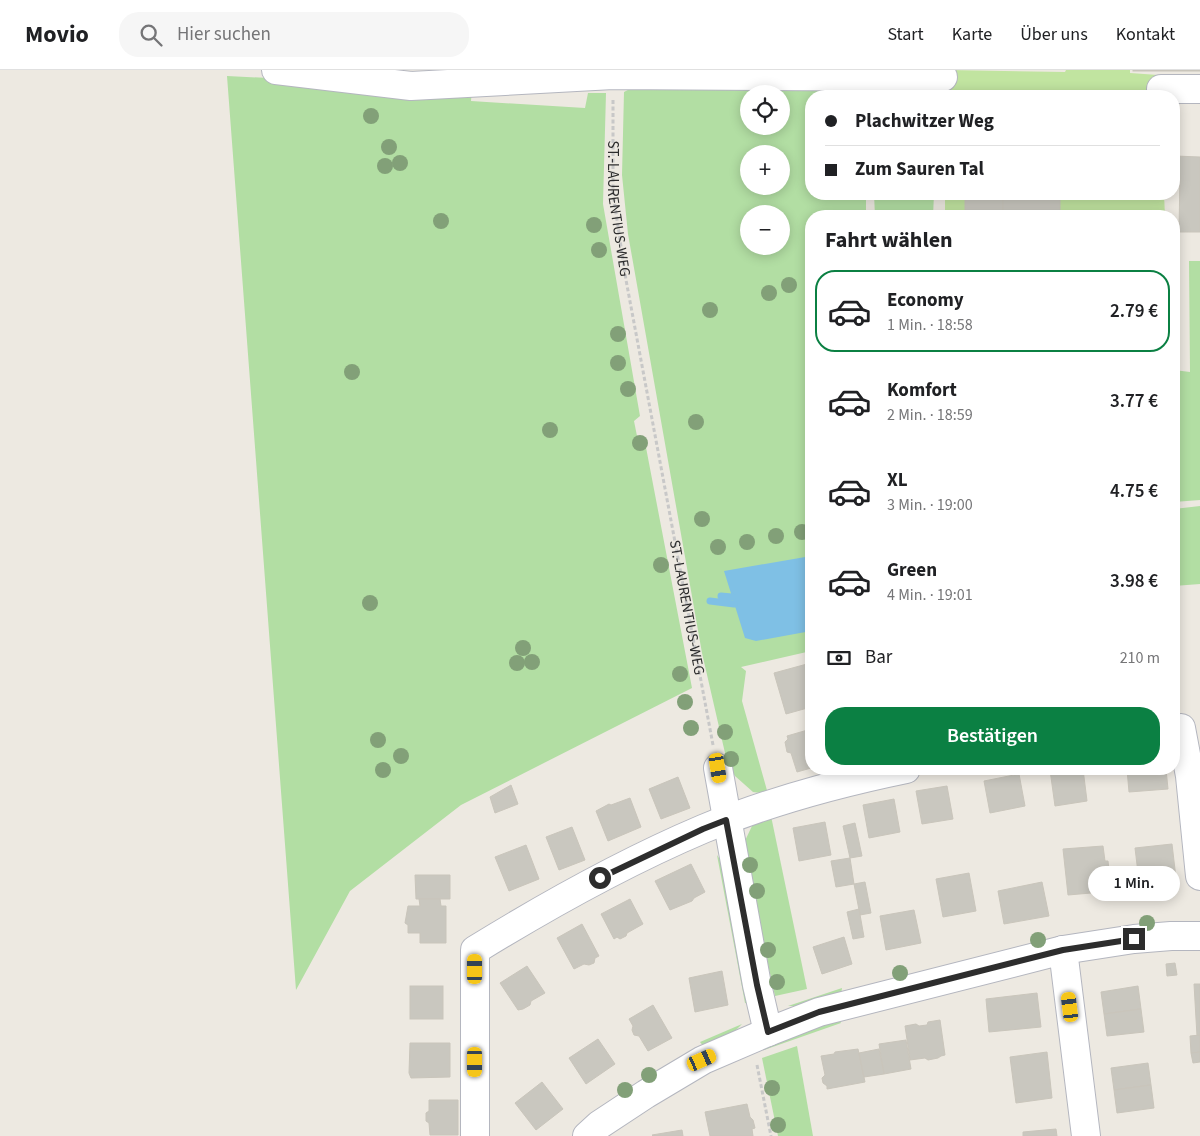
<!DOCTYPE html>
<html lang="de">
<head>
<meta charset="utf-8">
<style>
	body { margin:0; font-family:"Source Sans 3",sans-serif; background:#f6f6f6; color:#202124; height:100vh; display:flex; flex-direction:column; font-size:19px; white-space:nowrap }
	* { box-sizing:border-box; margin:0 }
	p { font-size:16px; color:#757577 }
	.icon { flex:none; width:28px; height:28px; fill:none; stroke:currentColor; stroke-width:2; stroke-linecap:round; stroke-linejoin:round }
	.map { position:relative; flex:1; overflow:hidden }
	.panel { position:absolute; left:805px; top:140px; width:375px; height:565px; display:flex; flex-direction:column; background:#fff; border-radius:20px; box-shadow:0 2px 12px #0003 }
	.panel>* { flex:none }
	.top-card { position:absolute; left:805px; top:20px; width:375px; height:110px; border-radius:20px; box-shadow:0 2px 12px #0003; display:grid; align-content:center; height:110px; padding:0 20px; background:#fff }
	.buttons { position:absolute; left:740px; top:15px; display:grid; gap:10px }
	.buttons a { display:grid; place-items:center; width:50px; height:50px; border-radius:50%; background:#fff; box-shadow:0 2px 12px #0003; font-size:25px }
	.end { position:absolute; width:22px; height:22px; margin:-11px; border:6px solid #2d2d2d; background:#fff; box-shadow:0 0 0 2px #fff }
	.from { border-radius:50% }
	.bubble { position:absolute; height:35px; border-radius:18px; background:#fff; box-shadow:0 2px 12px #0003; font-size:16px; font-weight:600; line-height:35px; text-align:center }
	.car { position:absolute; width:15px; height:30px; margin:-15px -8px; border-radius:6px; box-shadow:0 0 4px 1px #0007; background:linear-gradient(#f5c518 24%,#345 0 40%,#f5c518 0 76%,#345 0 86%,#f5c518 0) }
	.top-card b { display:flex; align-items:center; gap:18px; height:48px; font-size:19px }
	.top-card b+b { border-top:1px solid #e0e0e0 }
	.top-card i { width:12px; height:12px; background:#202124 }
	ul { padding:0; list-style:none }
	li { display:flex; align-items:center; gap:15px; height:82px; margin:0 10px 8px; padding:0 10px; border:2px solid transparent; border-radius:20px }
	li div { flex:1 }
	li b { display:block; font-size:19px }
	li em { font-style:normal; font-weight:600 }
	li.active { border-color:#0b8043 }
	li>.icon { width:45px; height:45px; stroke-width:1.5 }
	h2 { padding:0 20px; font-size:22px; line-height:60px }
	.pay { display:flex; align-items:center; gap:12px; height:55px; padding:0 20px; font-size:19px }
	.pay p { margin-inline-start:auto }
	.cta { display:flex; gap:10px; margin-top:auto; padding:10px 20px }
	.cta a { flex:1; height:58px; border-radius:20px; background:#0b8043; color:#fff; font-size:20px; font-weight:600; line-height:58px; text-align:center }
	header { display:flex; align-items:center; gap:30px; box-sizing:border-box; height:70px; padding:0 25px; background:#fff; border-bottom:1px solid #e0e0e0 }
	header strong { font-size:24px }
	nav { display:flex; gap:28px; margin-inline-start:auto; font-size:18px }
	.search { width:350px; height:45px; background:#f6f6f6; display:flex; align-items:center; gap:12px; box-sizing:border-box; padding:0 18px; border-radius:20px; color:#757577; font-size:19px }
	.map>svg:first-child { display:block }
	.grass { fill:#b2dea3; fill-rule:evenodd }
	.pitch { fill:#c1e4a0 }
	.water { fill:#7fc0e5 }
	.lines { fill:none; stroke-linecap:round; stroke-linejoin:round }
	.stream { stroke:#7fc0e5; stroke-width:7 }
	.building { fill:#c9c7bf; stroke:#c9c5bb }
	.minor-casing { stroke:#b4b6bf; stroke-width:30 }
	.path { stroke:#c8c8c8; stroke-width:3; stroke-dasharray:4 2.5; stroke-linecap:butt }
	.minor { stroke:#fff; stroke-width:28 }
	.tree { fill:#82a078 }
	.route { stroke:#2d2d2d; stroke-width:6 }
	.labels { text-anchor:middle; dominant-baseline:central; stroke-width:4.5; stroke-linejoin:round; paint-order:stroke }
	.street-label { font-size:15px; fill:#2d2d2d; stroke:#fff }
</style>
</head>
<body>
<header>
<strong>Movio</strong>
<div class="search"><svg class="icon" aria-label="search" viewBox="0 0 24 24"><circle cx="10" cy="10" r="6"/><path d="M15 15l6 6"/></svg>Hier suchen</div>
<nav><a>Start</a><a>Karte</a><a>Über uns</a><a>Kontakt</a></nav>
</header>
<div class="map">
<svg width="1200" height="1066" viewBox="0 0 1200 1066">
	<rect width="100%" height="100%" fill="#ede9e1"/>
	<g class="grass">
		<polygon points="227,6 472,18 471,31 585,38 588,23 606,23 603,134 640,346 634,351 637,366 644,367 692,618 461,735 350,821 296,920"/>
		<path d="M 649,9 L 864,12 L 864,26 L 811,26 L 811,124 L 866,124 L 866,146 L 811,146 L 811,581 L 741,597 L 746,601 L 742,631 L 768,724 L 753,722 L 735,706 L 728,696 L 702,583 L 628,164 L 622,105 L 624,22 ZM 749,24 L 781,24 L 781,56 L 749,56 ZM 749,84 L 781,84 L 781,116 L 749,116 ZM 749,144 L 781,144 L 781,176 L 749,176 Z"/>
		<polygon points="872,13 935,18 934,26 872,26"/>
		<polygon points="874,124 934,124 933,146 875,146"/>
		<polygon points="1189,191 1200,191 1200,430 1174,432 1174,300 1190,302"/>
		<polygon points="1200,436 1200,514 1174,516 1174,439"/>
		<polygon points="771,746 807,919 775,926 742,777 752,756"/>
		<polygon points="717,785 727,800 750,934 745,933"/>
		<polygon points="842,918 841,925 798,936 788,936"/>
		<polygon points="837,946 841,953 764,980 764,971"/>
		<polygon points="742,954 734,962 704,977 700,972"/>
		<polygon points="797,976 813,1066 778,1066 762,988"/>
	</g>
	<g class="pitch">
		<polygon points="947,0 1065,2 1066,0 1130,0 1130,3 1158,5 1159,26 946,26"/>
		<polygon points="945,124 1164,124 1165,146 945,146"/>
	</g>
	<polygon class="water" points="811,486 811,561 756,571 745,568 724,501"/>
	<g class="lines">
		<g class="stream">
			<polyline points="721,526 732,527"/>
			<polyline points="710,531 734,534"/>
		</g>
	</g>
	<g class="building">
		<rect x="1133" y="0" width="67" height="1"/>
		<polygon points="1175,86 1200,87 1200,162 1179,162 1180,103 1174,103"/>
		<rect x="965" y="124" width="38" height="22"/>
		<rect x="1003" y="124" width="57" height="22"/>
		<polygon points="807,594 811,611 811,637 786,644 774,603"/>
		<polygon points="811,659 811,698 797,702 791,683 787,682 785,672 788,669 787,666"/>
		<polygon points="1055,699 1083,699 1087,731 1055,736 1050,700"/>
		<polygon points="1127,699 1166,699 1168,719 1129,722"/>
		<polygon points="1019,704 1025,736 990,743 984,711"/>
		<polygon points="678,707 690,738 661,749 649,719"/>
		<polygon points="511,715 518,734 495,743 490,727"/>
		<polygon points="947,716 953,749 922,754 916,721"/>
		<polygon points="630,728 641,757 608,771 596,741 609,734 611,735"/>
		<polygon points="894,729 900,762 869,768 863,735"/>
		<polygon points="825,752 831,785 799,791 793,758"/>
		<polygon points="855,753 862,786 850,788 843,756"/>
		<polygon points="572,757 585,790 559,800 546,767"/>
		<polygon points="1172,774 1176,808 1164,809 1165,813 1151,814 1150,810 1139,811 1135,778"/>
		<polygon points="526,775 539,809 509,821 495,787"/>
		<polygon points="1103,776 1105,791 1108,791 1111,816 1090,817 1091,823 1068,825 1063,779"/>
		<polygon points="850,788 854,814 836,817 831,791"/>
		<polygon points="691,794 705,822 694,828 692,831 670,840 655,811"/>
		<polygon points="969,803 976,841 943,847 936,809"/>
		<polygon points="415,805 450,805 450,829 416,829"/>
		<polygon points="865,812 871,843 860,845 854,814"/>
		<polygon points="1042,812 1049,846 1004,854 998,821"/>
		<polygon points="419,829 440,829 441,836 446,836 446,873 420,873 420,863 408,863 408,855 405,853 408,836 420,836"/>
		<polygon points="630,829 643,854 627,863 626,866 620,869 617,867 614,869 601,844"/>
		<polygon points="859,839 864,867 853,869 847,842"/>
		<polygon points="914,840 921,873 886,880 880,846"/>
		<polygon points="582,854 599,886 595,888 594,893 589,895 584,894 574,899 557,868"/>
		<polygon points="844,867 852,894 822,904 813,877"/>
		<polygon points="1175,893 1177,905 1167,906 1166,894"/>
		<polygon points="527,896 545,923 531,931 530,935 523,939 518,940 500,913"/>
		<polygon points="722,901 728,935 695,942 689,908"/>
		<polygon points="1194,914 1200,914 1200,965 1197,966"/>
		<rect x="410" y="916" width="33" height="33"/>
		<polygon points="1138,916 1141,939 1104,944 1101,922"/>
		<polygon points="1037,923 1041,957 989,962 986,929"/>
		<polygon points="653,935 672,968 648,981 639,966 634,965 632,960 633,956 629,949"/>
		<polygon points="1141,939 1144,962 1107,966 1104,944"/>
		<polygon points="940,950 945,985 941,986 938,988 928,990 925,988 910,990 905,956 916,954 919,956 927,955 928,952"/>
		<polygon points="1200,965 1200,982 1191,983 1190,966"/>
		<polygon points="598,969 615,994 586,1014 569,988"/>
		<polygon points="906,970 911,999 884,1004 879,974"/>
		<polygon points="410,973 450,973 450,1007 411,1008 409,1003"/>
		<polygon points="858,979 865,1012 827,1019 827,1016 823,1013 822,1008 825,1005 821,986 834,984 835,982"/>
		<polygon points="879,979 884,1004 864,1007 859,983"/>
		<polygon points="1047,982 1052,1028 1016,1033 1010,987"/>
		<polygon points="1200,982 1200,992 1193,993 1191,983"/>
		<polygon points="1148,993 1151,1015 1114,1020 1111,998"/>
		<polygon points="542,1012 563,1039 536,1060 515,1033"/>
		<polygon points="1151,1015 1154,1038 1117,1043 1114,1020"/>
		<polygon points="429,1030 458,1030 458,1065 430,1065 429,1053 426,1051 426,1043 429,1041"/>
		<polygon points="747,1034 750,1047 753,1050 755,1058 752,1059 753,1066 710,1066 705,1042"/>
		<polygon points="1056,1059 1057,1066 1023,1066 1023,1062"/>
		<polygon points="682,1060 683,1066 653,1066 652,1065"/>
	</g>
	<g class="lines">
		<defs>
			<g id="minor">
				<polyline points="276,0 411,16 613,5 943,7"/>
				<polyline points="1161,19 1200,19"/>
				<polyline points="1174,659 1181,658 1190,706 1200,806"/>
				<polyline points="718,698 757,915 768,962"/>
				<polyline points="1063,880 1086,1066"/>
				<path d="M 475,1066 L 475,880 C 548,835 623,793 703,759 C 768,732 838,713 906,699"/>
				<polyline points="587,1066 599,1055 646,1024 703,990 768,962 819,942 1063,880 1134,869 1171,866 1200,866"/>
			</g>
		</defs>
		<use href="#minor" class="minor-casing"/>
		<g class="path">
			<path id="s1" d="M 613,30 L 613,123 L 626,210 L 713,675"/>
			<polyline points="757,995 771,1066"/>
		</g>
		<use href="#minor" class="minor"/>
	</g>
	<g class="tree">
		<circle cx="371" cy="46" r="8"/>
		<circle cx="389" cy="77" r="8"/>
		<circle cx="400" cy="93" r="8"/>
		<circle cx="385" cy="96" r="8"/>
		<circle cx="441" cy="151" r="8"/>
		<circle cx="594" cy="155" r="8"/>
		<circle cx="599" cy="180" r="8"/>
		<circle cx="789" cy="215" r="8"/>
		<circle cx="769" cy="223" r="8"/>
		<circle cx="710" cy="240" r="8"/>
		<circle cx="618" cy="264" r="8"/>
		<circle cx="618" cy="293" r="8"/>
		<circle cx="352" cy="302" r="8"/>
		<circle cx="628" cy="319" r="8"/>
		<circle cx="696" cy="352" r="8"/>
		<circle cx="550" cy="360" r="8"/>
		<circle cx="640" cy="373" r="8"/>
		<circle cx="702" cy="449" r="8"/>
		<circle cx="802" cy="462" r="8"/>
		<circle cx="776" cy="466" r="8"/>
		<circle cx="747" cy="472" r="8"/>
		<circle cx="718" cy="477" r="8"/>
		<circle cx="661" cy="495" r="8"/>
		<circle cx="370" cy="533" r="8"/>
		<circle cx="523" cy="578" r="8"/>
		<circle cx="532" cy="592" r="8"/>
		<circle cx="517" cy="593" r="8"/>
		<circle cx="680" cy="604" r="8"/>
		<circle cx="685" cy="632" r="8"/>
		<circle cx="691" cy="658" r="8"/>
		<circle cx="725" cy="662" r="8"/>
		<circle cx="378" cy="670" r="8"/>
		<circle cx="401" cy="686" r="8"/>
		<circle cx="731" cy="689" r="8"/>
		<circle cx="383" cy="700" r="8"/>
		<circle cx="750" cy="795" r="8"/>
		<circle cx="757" cy="821" r="8"/>
		<circle cx="1147" cy="853" r="8"/>
		<circle cx="1038" cy="870" r="8"/>
		<circle cx="768" cy="880" r="8"/>
		<circle cx="900" cy="903" r="8"/>
		<circle cx="777" cy="912" r="8"/>
		<circle cx="649" cy="1005" r="8"/>
		<circle cx="772" cy="1018" r="8"/>
		<circle cx="625" cy="1020" r="8"/>
		<circle cx="778" cy="1055" r="8"/>
	</g>
	<g class="lines">
		<polyline class="route" points="600,808 703,759 726,750 757,915 768,962 819,942 1063,880 1134,869"/>
	</g>
	<g class="labels">
		<g class="street-label">
			<text stroke="none"><textPath href="#s1" startOffset="109">ST.-LAURENTIUS-WEG</textPath></text>
			<text stroke="none"><textPath href="#s1" startOffset="514">ST.-LAURENTIUS-WEG</textPath></text>
		</g>
	</g>
</svg>
<div class="buttons">
<a><svg class="icon" aria-label="locate" viewBox="0 0 24 24"><circle cx="12" cy="12" r="6"/><path d="M12 2v4M12 18v4M2 12h4M18 12h4"/></svg></a>
<a>+</a>
<a>−</a>
</div>
<i class="end from" style="left:600px;top:808px"></i>
<i class="end" style="left:1134px;top:869px"></i>
<div class="bubble" style="left:1088px;top:796px;width:92px">1 Min.</div>
<i class="car" style="left:718px;top:698px;rotate:171deg"></i>
<i class="car" style="left:475px;top:899px;rotate:0deg"></i>
<i class="car" style="left:1070px;top:937px;rotate:353deg"></i>
<i class="car" style="left:702px;top:990px;rotate:66deg"></i>
<i class="car" style="left:475px;top:992px;rotate:180deg"></i>
<div class="top-card">
<b><i class="from"></i>Plachwitzer Weg</b>
<b><i></i>Zum Sauren Tal</b>
</div>
<section class="panel">
<h2>Fahrt wählen</h2>
<ul>
<li class="active"><svg class="icon" aria-label="car" viewBox="0 0 24 24"><path d="M5 17H2v-5l4-1 3-4h7l3 4 3 1v5h-3M9 17h6M6 11h13"/><circle cx="7" cy="17" r="2"/><circle cx="17" cy="17" r="2"/></svg><div><b>Economy</b><p>1 Min. · 18:58</p></div><em>2.79 €</em></li>
<li><svg class="icon" aria-label="car" viewBox="0 0 24 24"><path d="M5 17H2v-5l4-1 3-4h7l3 4 3 1v5h-3M9 17h6M6 11h13"/><circle cx="7" cy="17" r="2"/><circle cx="17" cy="17" r="2"/></svg><div><b>Komfort</b><p>2 Min. · 18:59</p></div><em>3.77 €</em></li>
<li><svg class="icon" aria-label="car" viewBox="0 0 24 24"><path d="M5 17H2v-5l4-1 3-4h7l3 4 3 1v5h-3M9 17h6M6 11h13"/><circle cx="7" cy="17" r="2"/><circle cx="17" cy="17" r="2"/></svg><div><b>XL</b><p>3 Min. · 19:00</p></div><em>4.75 €</em></li>
<li><svg class="icon" aria-label="car" viewBox="0 0 24 24"><path d="M5 17H2v-5l4-1 3-4h7l3 4 3 1v5h-3M9 17h6M6 11h13"/><circle cx="7" cy="17" r="2"/><circle cx="17" cy="17" r="2"/></svg><div><b>Green</b><p>4 Min. · 19:01</p></div><em>3.98 €</em></li>
</ul>
<div class="pay"><svg class="icon" aria-label="cash" viewBox="0 0 24 24"><path d="M3 7h18v10H3z"/><circle cx="12" cy="12" r="2"/></svg>Bar<p>210 m</p></div>
<div class="cta"><a>Bestätigen</a></div>
</section>
</div>
</body>
</html>
